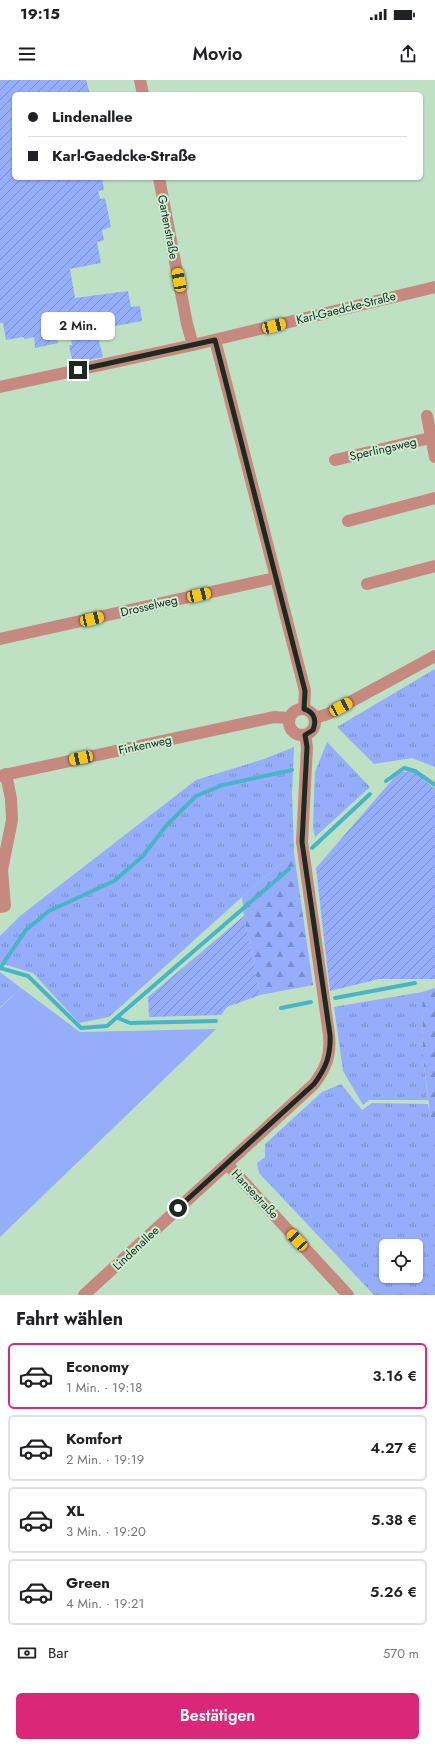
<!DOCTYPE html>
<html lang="de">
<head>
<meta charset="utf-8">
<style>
	body { margin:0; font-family:Jost,sans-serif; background:#f2f2f2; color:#202124; height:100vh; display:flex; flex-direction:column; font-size:15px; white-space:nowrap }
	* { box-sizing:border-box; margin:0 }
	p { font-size:13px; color:#757577 }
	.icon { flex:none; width:22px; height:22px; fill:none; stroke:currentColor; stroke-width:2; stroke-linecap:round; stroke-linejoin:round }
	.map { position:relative; height:1215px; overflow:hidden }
	.side { display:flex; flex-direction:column; background:#fff; flex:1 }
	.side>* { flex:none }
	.hud { position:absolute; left:12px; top:12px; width:411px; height:88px; border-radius:6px; box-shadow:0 1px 3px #0004; display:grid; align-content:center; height:88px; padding:0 16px; background:#fff }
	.fabs { position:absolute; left:379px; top:1159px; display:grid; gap:8px }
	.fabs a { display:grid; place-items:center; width:44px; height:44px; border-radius:6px; background:#fff; box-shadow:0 1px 3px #0004; font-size:20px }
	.end { position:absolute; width:18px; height:18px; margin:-9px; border:5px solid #1d2a20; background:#fff; box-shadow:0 0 0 2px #fff }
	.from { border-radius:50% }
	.bubble { position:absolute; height:28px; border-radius:6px; background:#fff; box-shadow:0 1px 3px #0004; font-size:13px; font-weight:600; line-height:28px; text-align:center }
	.car { position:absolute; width:12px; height:24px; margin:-12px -6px; border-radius:5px; box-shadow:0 0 3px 1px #0007; background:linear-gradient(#f5c518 24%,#345 0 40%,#f5c518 0 76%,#345 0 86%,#f5c518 0) }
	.hud b { display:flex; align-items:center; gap:14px; height:38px; font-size:15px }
	.hud b+b { border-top:1px solid #e0e0e0 }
	.hud i { width:10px; height:10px; background:#202124 }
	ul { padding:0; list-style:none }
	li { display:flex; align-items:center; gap:12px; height:66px; margin:0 8px 6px; padding:0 8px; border:2px solid #e0e0e0; border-radius:6px }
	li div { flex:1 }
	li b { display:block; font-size:15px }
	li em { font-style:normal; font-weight:600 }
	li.active { border-color:#db2777 }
	li>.icon { width:36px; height:36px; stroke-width:1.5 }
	h2 { padding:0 16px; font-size:18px; line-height:48px }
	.pay { display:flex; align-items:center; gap:10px; height:44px; padding:0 16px; font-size:15px }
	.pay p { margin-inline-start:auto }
	.button { display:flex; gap:8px; margin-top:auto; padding:8px 16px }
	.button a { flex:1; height:46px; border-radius:6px; background:#db2777; color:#fff; font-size:16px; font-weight:600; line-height:46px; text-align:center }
	.status { display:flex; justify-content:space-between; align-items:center; height:28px; padding:0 20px; background:#fff; direction:ltr }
	.status svg { height:11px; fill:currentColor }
	header { display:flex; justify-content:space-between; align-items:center; height:52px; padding:0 16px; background:#fff; font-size:18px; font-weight:600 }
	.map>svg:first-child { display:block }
	.grass { fill:url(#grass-tufts); fill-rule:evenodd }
	.forest { fill:url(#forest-firs) }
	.garden { fill:url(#garden-furrows) }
	.pitch { fill:#95adfa }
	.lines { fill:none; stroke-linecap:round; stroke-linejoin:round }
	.stream { stroke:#48b5c7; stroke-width:4 }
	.street { stroke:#c5897f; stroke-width:12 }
	.route { stroke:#1d2a20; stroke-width:5 }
	.labels { text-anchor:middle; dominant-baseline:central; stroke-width:4; stroke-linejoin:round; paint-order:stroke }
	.street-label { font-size:12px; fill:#1d2a20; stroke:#caedd0 }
</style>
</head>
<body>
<div class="status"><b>19:15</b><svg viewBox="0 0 49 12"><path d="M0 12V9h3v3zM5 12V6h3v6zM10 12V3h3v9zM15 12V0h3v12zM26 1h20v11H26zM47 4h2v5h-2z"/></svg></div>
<header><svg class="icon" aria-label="menu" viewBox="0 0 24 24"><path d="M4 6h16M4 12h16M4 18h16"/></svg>Movio<svg class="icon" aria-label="share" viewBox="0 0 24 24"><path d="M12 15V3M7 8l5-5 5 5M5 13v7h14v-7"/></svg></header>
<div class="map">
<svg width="435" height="1215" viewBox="0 0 435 1215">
	<defs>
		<pattern id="grass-tufts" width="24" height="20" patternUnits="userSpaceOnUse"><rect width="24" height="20" fill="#95adfa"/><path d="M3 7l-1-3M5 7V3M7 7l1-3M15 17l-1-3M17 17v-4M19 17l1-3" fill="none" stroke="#798dca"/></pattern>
		<pattern id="forest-firs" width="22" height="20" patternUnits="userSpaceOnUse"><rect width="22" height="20" fill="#95adfa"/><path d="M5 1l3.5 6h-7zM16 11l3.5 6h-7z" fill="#798dca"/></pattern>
		<pattern id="garden-furrows" width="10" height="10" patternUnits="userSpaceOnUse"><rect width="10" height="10" fill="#95adfa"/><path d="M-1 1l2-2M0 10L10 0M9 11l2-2" fill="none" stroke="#798dca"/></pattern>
	</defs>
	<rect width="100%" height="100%" fill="#bee0c3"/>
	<g class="grass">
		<polygon points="435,589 435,687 412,678 374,684 337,647"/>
		<polygon points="327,662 370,707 315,757 313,748 315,692"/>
		<polygon points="294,667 292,713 294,773 242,817 109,937 79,943 33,893 0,883 0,856 20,836 196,700 264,679"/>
		<polygon points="0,892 21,908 0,927"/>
		<polygon points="422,912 423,978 428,1020 369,1020 363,1025 343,991 334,927"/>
		<path d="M 341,1004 L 362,1030 L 372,1023 L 428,1024 L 435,1053 L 435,1215 L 374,1215 L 259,1093 L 257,1083 L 265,1077 L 265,1064 L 322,1012 ZM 386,1166 L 416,1166 L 416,1196 L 386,1196 Z"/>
	</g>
	<g class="forest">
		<polygon points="294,773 313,905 260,915 244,836 242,817"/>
		<polygon points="435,908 435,1053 432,1047 423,978 422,912"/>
	</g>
	<g class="garden">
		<polygon points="0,0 86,0 90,14 14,14 14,98 102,98 104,110 98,111 100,119 105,118 111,147 102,150 104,160 97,162 101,183 70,189 75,218 128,211 131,227 140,226 142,241 105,248 106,254 98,256 103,277 73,283 69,266 72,265 70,254 57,256 58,263 35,268 34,257 24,259 24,257 6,260 3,243 0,243"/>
		<polygon points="413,691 435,709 435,899 379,899 330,911 316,788 399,692"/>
		<polygon points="244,836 260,915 227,927 221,935 149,937 148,917"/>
	</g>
	<polygon class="pitch" points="21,908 80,952 216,949 0,1157 0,928"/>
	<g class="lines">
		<g class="stream">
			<polyline points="386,701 404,688 415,691 435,705"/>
			<polyline points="312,768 370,714"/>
			<polyline points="0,888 28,896 81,948 107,946 289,789"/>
			<polyline points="0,888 26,850 49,831 114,801 142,777 166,746 196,716 223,705 292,690"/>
			<polyline points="335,918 415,903"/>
			<polyline points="281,928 311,922"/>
			<polyline points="118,938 130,943 216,941"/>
		</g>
		<g class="street">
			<polyline points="140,0 143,14"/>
			<polyline points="159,98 187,244 193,265"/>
			<polyline points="215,260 305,611 304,629"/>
			<polyline points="0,307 193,265 435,207"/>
			<polyline points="427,336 435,377"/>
			<polyline points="335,380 430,358 435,355"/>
			<polyline points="348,441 435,418"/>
			<polyline points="367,504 435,486"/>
			<polyline points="0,559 275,498"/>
			<circle cx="302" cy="642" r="13"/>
			<polyline points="315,638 328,634 435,576"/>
			<polyline points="0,696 274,637 289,638"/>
			<polyline points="0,827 5,826 2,790 12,740 11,719 6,694"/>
			<polyline points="227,1084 348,1215"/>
			<path d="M 84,1215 L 314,1004 C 326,988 331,976 329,955 L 302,762 L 307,667 L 305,655"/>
		</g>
	</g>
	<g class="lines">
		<path class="route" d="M 78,290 L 215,260 L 305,611 L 304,629 C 314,632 317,640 313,650 L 305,655 L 307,667 L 302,762 L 330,955 C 331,975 326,988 314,1004 L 178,1128"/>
	</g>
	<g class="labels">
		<g class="street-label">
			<text transform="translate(168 147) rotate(79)">Gartenstraße</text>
			<text transform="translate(346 228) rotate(-14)">Karl-Gaedcke-Straße</text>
			<text transform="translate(383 369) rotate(-13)">Sperlingsweg</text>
			<text transform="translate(149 526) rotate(-13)">Drosselweg</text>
			<text transform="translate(145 665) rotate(-12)">Finkenweg</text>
			<text transform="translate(255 1114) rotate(47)">Hansestraße</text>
			<text transform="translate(136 1168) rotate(-43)">Lindenallee</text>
		</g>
	</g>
</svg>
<div class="fabs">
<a><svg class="icon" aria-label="locate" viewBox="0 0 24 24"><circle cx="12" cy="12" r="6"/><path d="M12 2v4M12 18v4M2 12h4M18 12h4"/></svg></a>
</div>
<i class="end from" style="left:178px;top:1128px"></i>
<i class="end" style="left:78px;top:290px"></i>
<div class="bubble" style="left:41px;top:232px;width:74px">2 Min.</div>
<i class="car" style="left:179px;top:200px;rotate:349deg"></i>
<i class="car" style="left:274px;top:246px;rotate:76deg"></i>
<i class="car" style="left:199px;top:515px;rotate:77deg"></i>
<i class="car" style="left:92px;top:539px;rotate:77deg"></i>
<i class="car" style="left:341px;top:627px;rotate:62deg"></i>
<i class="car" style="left:81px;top:678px;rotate:258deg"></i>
<i class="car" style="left:297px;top:1160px;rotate:317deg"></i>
<div class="hud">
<b><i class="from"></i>Lindenallee</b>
<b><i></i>Karl-Gaedcke-Straße</b>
</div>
</div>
<section class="side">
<h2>Fahrt wählen</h2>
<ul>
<li class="active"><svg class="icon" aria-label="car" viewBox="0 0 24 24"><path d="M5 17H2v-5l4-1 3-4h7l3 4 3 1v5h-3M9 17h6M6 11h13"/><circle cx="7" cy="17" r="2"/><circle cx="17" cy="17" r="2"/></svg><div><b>Economy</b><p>1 Min. · 19:18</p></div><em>3.16 €</em></li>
<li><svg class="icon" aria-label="car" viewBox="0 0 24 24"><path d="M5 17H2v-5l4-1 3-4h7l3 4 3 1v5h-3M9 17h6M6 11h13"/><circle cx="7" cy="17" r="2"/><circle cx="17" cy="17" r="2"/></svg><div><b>Komfort</b><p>2 Min. · 19:19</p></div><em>4.27 €</em></li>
<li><svg class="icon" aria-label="car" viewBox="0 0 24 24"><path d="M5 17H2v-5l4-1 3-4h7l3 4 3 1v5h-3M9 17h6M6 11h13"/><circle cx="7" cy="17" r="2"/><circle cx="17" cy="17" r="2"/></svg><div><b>XL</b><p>3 Min. · 19:20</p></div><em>5.38 €</em></li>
<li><svg class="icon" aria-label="car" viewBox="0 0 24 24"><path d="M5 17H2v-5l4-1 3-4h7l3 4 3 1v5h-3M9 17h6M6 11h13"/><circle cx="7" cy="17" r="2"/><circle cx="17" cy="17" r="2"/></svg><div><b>Green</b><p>4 Min. · 19:21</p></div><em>5.26 €</em></li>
</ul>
<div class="pay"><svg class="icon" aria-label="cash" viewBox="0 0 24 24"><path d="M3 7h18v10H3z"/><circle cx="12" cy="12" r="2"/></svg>Bar<p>570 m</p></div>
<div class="button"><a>Bestätigen</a></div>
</section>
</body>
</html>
